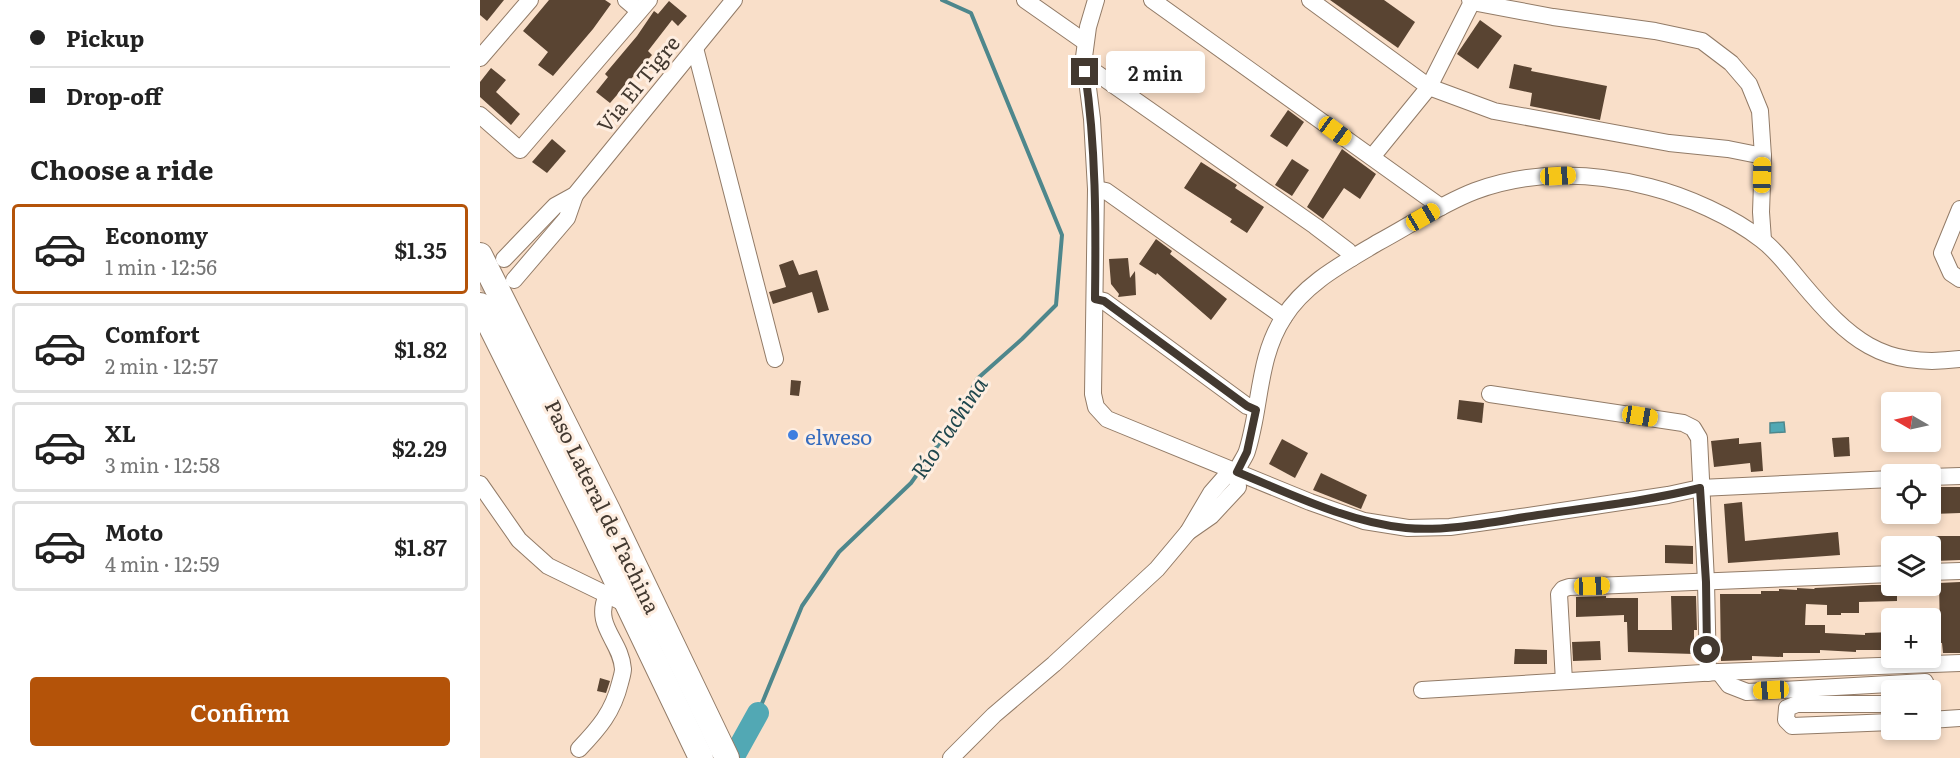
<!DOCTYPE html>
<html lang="en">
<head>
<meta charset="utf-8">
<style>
	body { margin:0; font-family:Literata,serif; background:#f6f6f6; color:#222; height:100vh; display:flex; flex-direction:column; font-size:22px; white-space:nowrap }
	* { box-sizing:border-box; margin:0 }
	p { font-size:20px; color:#767676 }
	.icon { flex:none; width:33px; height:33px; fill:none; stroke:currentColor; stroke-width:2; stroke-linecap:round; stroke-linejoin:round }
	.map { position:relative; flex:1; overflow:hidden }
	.drawer { display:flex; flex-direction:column; background:#fff; width:480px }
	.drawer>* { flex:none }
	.banner { display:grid; align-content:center; height:132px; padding:0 30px; background:#fff }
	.needle { width:39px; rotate:279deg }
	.tools { position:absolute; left:1401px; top:392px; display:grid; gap:12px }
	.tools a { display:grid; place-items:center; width:60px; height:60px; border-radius:6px; background:#fff; box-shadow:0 3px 9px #0003; font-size:30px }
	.end { position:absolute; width:27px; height:27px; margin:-14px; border:8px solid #433930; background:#fff; box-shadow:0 0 0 3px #fff }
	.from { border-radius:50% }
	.bubble { position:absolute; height:42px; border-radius:6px; background:#fff; box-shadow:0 3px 9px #0003; font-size:20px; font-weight:600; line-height:42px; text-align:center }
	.car { position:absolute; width:18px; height:36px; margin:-18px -9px; border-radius:8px; box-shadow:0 0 4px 2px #0007; background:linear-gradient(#f5c518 24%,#345 0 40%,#f5c518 0 76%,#345 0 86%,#f5c518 0) }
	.banner b { display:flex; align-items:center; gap:21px; height:57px; font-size:22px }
	.banner b+b { border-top:2px solid #e0e0e0 }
	.banner i { width:15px; height:15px; background:#222 }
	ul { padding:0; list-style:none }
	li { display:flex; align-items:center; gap:18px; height:90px; margin:0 12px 9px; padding:0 18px; border:3px solid #e0e0e0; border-radius:6px }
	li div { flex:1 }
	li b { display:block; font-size:22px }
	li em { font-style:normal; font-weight:600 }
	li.selected { border-color:#b45309 }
	li>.icon { width:54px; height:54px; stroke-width:1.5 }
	h2 { padding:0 30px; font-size:27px; line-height:72px }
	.action { display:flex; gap:12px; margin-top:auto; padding:12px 30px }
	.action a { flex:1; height:69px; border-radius:6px; background:#b45309; color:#fff; font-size:24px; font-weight:600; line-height:69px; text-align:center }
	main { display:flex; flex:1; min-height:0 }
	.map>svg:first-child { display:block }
	.water { fill:#52a8b4; stroke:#4e878c; stroke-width:1.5 }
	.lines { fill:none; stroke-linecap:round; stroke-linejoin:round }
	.stream { stroke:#4e878c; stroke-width:4 }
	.river { stroke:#52a8b4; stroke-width:22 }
	.building { fill:#594432 }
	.minor-tunnel { stroke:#d5beaa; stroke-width:16; stroke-dasharray:16 8; stroke-linecap:butt }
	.minor-casing { stroke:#927b67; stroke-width:18 }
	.highway-casing { stroke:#927b67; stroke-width:26 }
	.minor { stroke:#fff; stroke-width:16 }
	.highway { stroke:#fff; stroke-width:24 }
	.route { stroke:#433930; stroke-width:8 }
	.shop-dot { fill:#3f7fe0; stroke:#feeee1; stroke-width:2 }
	.labels { text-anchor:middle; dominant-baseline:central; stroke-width:6; stroke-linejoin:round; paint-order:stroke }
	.street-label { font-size:21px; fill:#433930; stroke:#feeee1 }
	.shop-label { font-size:21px; fill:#366cbe; stroke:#feeee1; text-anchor:start }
	.water-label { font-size:22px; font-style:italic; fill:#1f474d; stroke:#feeee1 }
</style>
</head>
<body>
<main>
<section class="drawer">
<div class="banner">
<b><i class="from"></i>Pickup</b>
<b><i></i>Drop-off</b>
</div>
<h2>Choose a ride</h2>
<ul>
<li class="selected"><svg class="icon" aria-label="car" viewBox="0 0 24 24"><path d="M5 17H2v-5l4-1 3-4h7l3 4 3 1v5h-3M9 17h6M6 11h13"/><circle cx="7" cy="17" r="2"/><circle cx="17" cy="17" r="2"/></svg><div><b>Economy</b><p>1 min · 12:56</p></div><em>$1.35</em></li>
<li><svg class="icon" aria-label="car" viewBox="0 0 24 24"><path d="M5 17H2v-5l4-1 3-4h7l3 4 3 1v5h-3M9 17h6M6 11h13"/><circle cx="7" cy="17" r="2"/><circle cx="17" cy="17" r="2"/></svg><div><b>Comfort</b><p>2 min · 12:57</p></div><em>$1.82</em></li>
<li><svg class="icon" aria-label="car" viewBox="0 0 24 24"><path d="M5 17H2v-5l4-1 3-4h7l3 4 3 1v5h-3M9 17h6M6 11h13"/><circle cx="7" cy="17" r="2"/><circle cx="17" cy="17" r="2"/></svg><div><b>XL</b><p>3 min · 12:58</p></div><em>$2.29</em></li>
<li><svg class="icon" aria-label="car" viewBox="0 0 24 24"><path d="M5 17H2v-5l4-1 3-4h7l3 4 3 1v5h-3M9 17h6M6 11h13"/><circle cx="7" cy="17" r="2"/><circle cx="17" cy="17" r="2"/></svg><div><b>Moto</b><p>4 min · 12:59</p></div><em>$1.87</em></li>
</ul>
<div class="action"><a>Confirm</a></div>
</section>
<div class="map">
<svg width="1480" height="758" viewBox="0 0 1480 758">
	<rect width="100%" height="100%" fill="#f9dfc9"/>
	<polygon class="water" points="1304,422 1305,432 1290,433 1290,423"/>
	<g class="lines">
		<polyline class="stream" points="278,713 322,606 359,552 431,483 478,417 497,379 542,339 576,305 582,235 491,13 462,0"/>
		<polyline class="river" points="253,758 278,713"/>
	</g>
	<g class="building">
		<polygon points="0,0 24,0 7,21 0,15"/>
		<polygon points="69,0 125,0 131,4 113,29 73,76 58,65 68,52 43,31"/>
		<polygon points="850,0 904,0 935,22 918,48"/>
		<polygon points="189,1 207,16 198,26 192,20 168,51 172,55 130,103 116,92 128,77 125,74 157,36 174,11 178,14"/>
		<polygon points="1000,20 1022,36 998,69 977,54"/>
		<polygon points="1034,64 1052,68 1051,71 1127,86 1120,120 1050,106 1052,93 1029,88"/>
		<polygon points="11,68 26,80 16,92 40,114 31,125 0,97 0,82"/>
		<polygon points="808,110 824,122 807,147 790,136"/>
		<polygon points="72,139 86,151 67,173 52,162"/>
		<polygon points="862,149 896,174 880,199 864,188 843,219 827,207"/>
		<polygon points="812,159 829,170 812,196 795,185"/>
		<polygon points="721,162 757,185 755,188 784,207 767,233 750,222 752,219 704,188"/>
		<polygon points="676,239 692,251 690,254 747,299 731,320 677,273 676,275 659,264"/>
		<polygon points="648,258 650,278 655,271 656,295 638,297 639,294 631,284 629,259"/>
		<polygon points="313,260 319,275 337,270 349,310 338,313 332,292 293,304 289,292 306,287 299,265"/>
		<polygon points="311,380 321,381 319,396 310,395"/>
		<polygon points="979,400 1004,403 1002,423 977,419"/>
		<polygon points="1369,437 1370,456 1354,457 1352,438"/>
		<polygon points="1259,438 1259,444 1281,442 1283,471 1271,472 1270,463 1234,467 1231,441"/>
		<polygon points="802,439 828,453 815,478 789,464"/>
		<polygon points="841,473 887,495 881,509 833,490"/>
		<polygon points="1452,487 1480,487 1480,513 1453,514"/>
		<polygon points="1262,502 1265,541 1358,532 1360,555 1248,563 1244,504"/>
		<polygon points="1455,536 1480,536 1480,560 1455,561"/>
		<polygon points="1185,545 1213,546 1213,564 1185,563"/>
		<polygon points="1480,582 1480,653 1463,653 1462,643 1450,642 1450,632 1460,632 1459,583"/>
		<polygon points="1392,585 1417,585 1417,601 1379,602 1379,613 1361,613 1361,615 1347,615 1347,605 1326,604 1325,625 1345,625 1345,633 1385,635 1385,633 1412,632 1411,650 1376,650 1376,652 1340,650 1340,653 1303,653 1303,657 1272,656 1272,660 1241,661 1240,594 1281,594 1281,591 1299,591 1299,589 1317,590 1317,588 1334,589 1335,588"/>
		<polygon points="1126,596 1126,598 1158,598 1158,630 1192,630 1191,596 1216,596 1217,630 1214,630 1214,654 1148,652 1147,622 1144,622 1144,615 1096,617 1096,597"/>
		<polygon points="1120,641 1121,660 1093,661 1092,642"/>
		<polygon points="1035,649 1067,650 1067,664 1034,664"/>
		<polygon points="120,678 130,681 126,693 117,691"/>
	</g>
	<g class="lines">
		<polyline class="minor-tunnel" points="0,290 16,270"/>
		<defs>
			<g id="minor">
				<polyline points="146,0 159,11"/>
				<polyline points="545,0 605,42"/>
				<polyline points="616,0 608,27 604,57 612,119 616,189 613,394 616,407 627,419 830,502 884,521 928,528 970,527 1041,517 1188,495 1220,488 1412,479"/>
				<polyline points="672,0 961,207"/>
				<polyline points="830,0 949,87 1014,111 1189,143 1248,149 1283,156 1281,212 1283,240"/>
				<polyline points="992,2 1073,17 1175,31 1222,41 1251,63 1269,84 1280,111 1283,156"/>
				<polyline points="215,48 295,359"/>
				<polyline points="0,58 50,0"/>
				<polyline points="605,72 615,72 835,226 868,251 872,258"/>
				<polyline points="0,115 40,150 169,0"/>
				<polyline points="892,157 949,87 992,2 990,0"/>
				<polyline points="616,189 626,191 804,317"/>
				<polyline points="1480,209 1462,253 1471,273 1480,279"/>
				<polyline points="24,259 75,206 95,195 254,0"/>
				<polyline points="34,280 87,218 95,195"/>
				<polyline points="615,299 624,301 767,406 776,409"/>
				<polyline points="1010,394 1203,423 1213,428 1219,438 1226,582 1228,673"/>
				<polyline points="1450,477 1480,476"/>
				<polyline points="0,484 39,540 68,566 148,605"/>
				<path d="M 708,532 L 731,516 L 758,487 C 758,483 756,476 757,472 C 758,465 765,458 767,451 C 770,442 772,432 774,422 C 781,386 783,349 804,317 C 825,283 864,263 897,243 C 929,226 961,204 995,191 C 1051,170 1113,172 1170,187 C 1206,196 1253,217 1282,240 C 1297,251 1309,268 1321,282 C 1369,339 1401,369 1480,359"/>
				<polyline points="1450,572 1480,571"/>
				<polyline points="1239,672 1249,685 1267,692 1445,682 1449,690"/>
				<polyline points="1084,681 1079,594 1083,589 1089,587 1412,574"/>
				<polyline points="942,690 1239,672 1480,663"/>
				<polyline points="1412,704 1317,704 1307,708 1306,720 1312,726 1412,722"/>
				<polyline points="1450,720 1480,718"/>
				<path d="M 99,749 C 119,728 133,712 140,683 C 141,679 143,673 143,669 C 141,640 113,626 127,595"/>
				<polyline points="471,758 514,715 574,664 677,569 708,532 731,493 745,477 757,472"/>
			</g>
			<g id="highway">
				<polyline points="0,255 128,510 247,758"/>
				<polyline points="0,305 108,522 221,758"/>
			</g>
		</defs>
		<use href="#minor" class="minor-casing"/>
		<use href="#highway" class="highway-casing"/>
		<use href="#minor" class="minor"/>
		<use href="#highway" class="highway"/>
	</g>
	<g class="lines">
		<path class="route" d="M 605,72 C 616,147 616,223 615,299 L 624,301 L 767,406 L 776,410 L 767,452 L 757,472 C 811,494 867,522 926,528 C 967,532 1017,521 1058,515 C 1112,507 1167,501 1220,488 L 1226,582 L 1227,650"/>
	</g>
	<circle class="shop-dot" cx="313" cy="435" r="6"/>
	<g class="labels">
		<g class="street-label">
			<text transform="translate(157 83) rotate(-51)">Via El Tigre</text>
			<text transform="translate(124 506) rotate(64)">Paso Lateral de Tachina</text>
		</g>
		<g class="shop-label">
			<text x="325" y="435">elweso</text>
		</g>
		<g class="water-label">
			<text transform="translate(468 427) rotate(-56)">Río Tachina</text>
		</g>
	</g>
</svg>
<div class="tools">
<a><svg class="needle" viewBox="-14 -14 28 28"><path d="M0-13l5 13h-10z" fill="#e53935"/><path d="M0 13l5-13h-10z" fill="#767676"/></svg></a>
<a><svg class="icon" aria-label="locate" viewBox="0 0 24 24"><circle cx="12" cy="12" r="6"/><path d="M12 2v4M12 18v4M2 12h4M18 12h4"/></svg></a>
<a><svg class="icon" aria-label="layers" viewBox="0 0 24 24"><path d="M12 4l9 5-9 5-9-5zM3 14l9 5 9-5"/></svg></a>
<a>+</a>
<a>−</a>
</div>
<i class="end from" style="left:1227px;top:650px"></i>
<i class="end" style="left:605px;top:72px"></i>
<div class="bubble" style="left:626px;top:51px;width:99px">2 min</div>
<i class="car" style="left:855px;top:131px;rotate:126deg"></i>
<i class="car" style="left:1282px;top:175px;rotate:1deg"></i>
<i class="car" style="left:1078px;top:176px;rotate:87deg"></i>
<i class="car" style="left:943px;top:217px;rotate:60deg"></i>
<i class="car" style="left:1160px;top:416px;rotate:99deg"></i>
<i class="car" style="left:1112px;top:586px;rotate:88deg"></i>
<i class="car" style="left:1291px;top:690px;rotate:267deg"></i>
</div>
</main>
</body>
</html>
